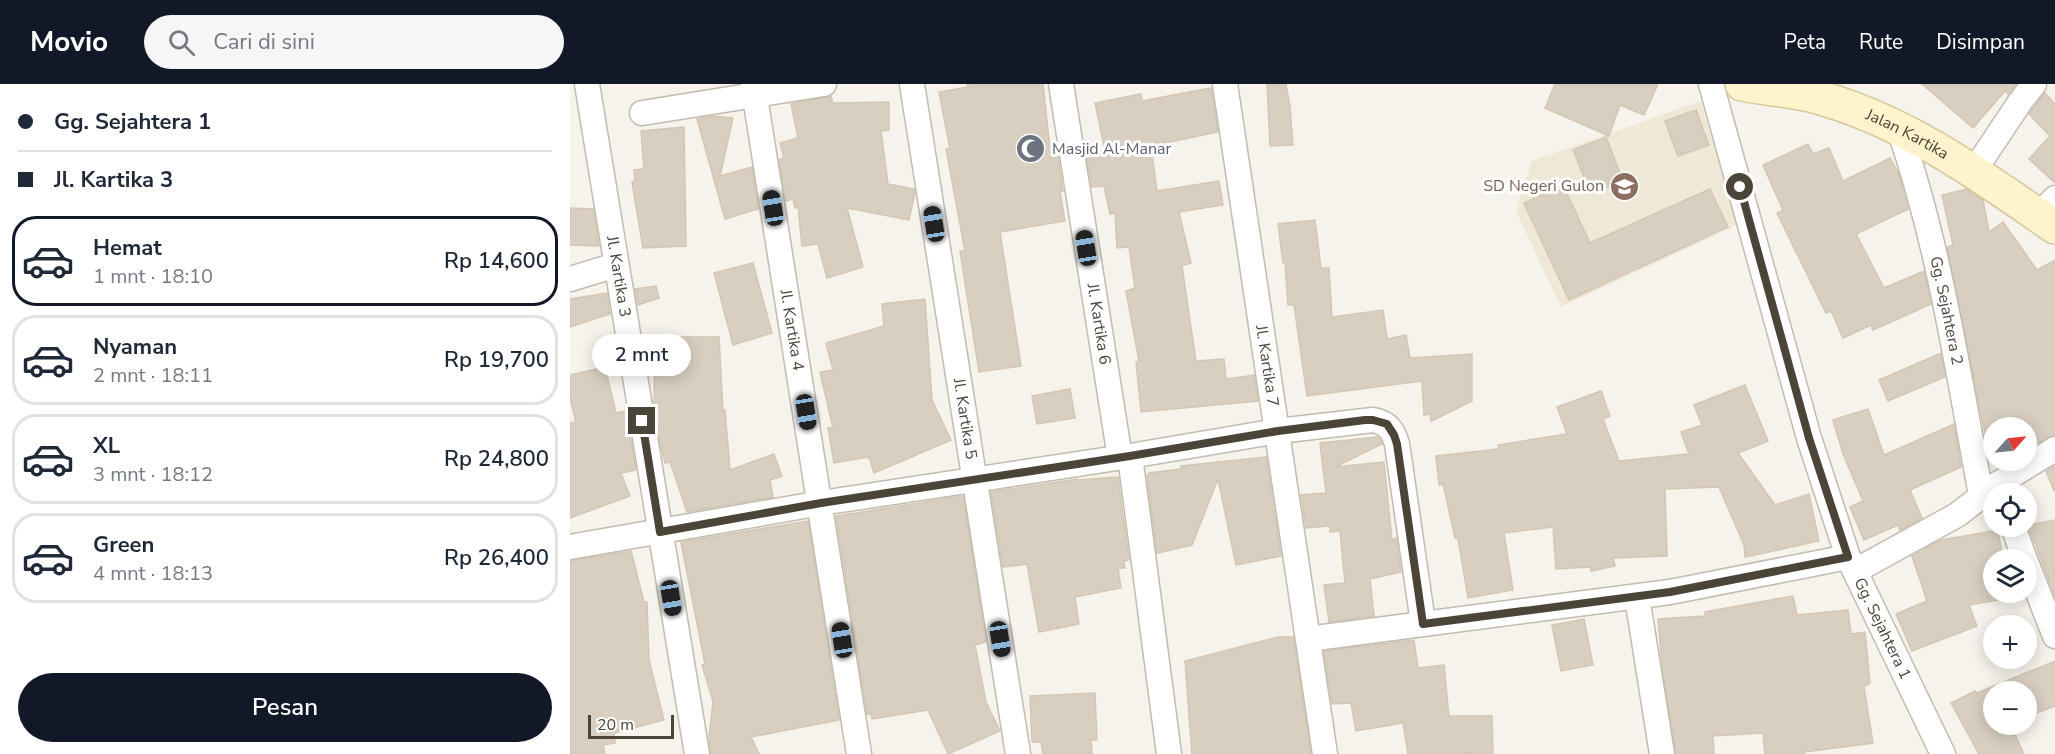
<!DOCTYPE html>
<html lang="id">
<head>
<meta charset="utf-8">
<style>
	body { margin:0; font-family:"Nunito Sans",sans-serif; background:#f6f6f7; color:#1f2937; height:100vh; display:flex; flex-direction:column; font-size:22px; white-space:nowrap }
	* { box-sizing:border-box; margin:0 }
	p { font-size:20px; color:#747a83 }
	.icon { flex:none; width:33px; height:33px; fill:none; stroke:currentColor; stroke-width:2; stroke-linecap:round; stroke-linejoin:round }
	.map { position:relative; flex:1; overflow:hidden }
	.drawer { display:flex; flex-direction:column; background:#fff; width:570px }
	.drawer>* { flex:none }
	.top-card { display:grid; align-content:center; height:132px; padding:0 18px; background:#fff }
	.needle { width:39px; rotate:63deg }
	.fabs { position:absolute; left:1413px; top:333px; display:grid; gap:12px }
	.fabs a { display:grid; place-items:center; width:54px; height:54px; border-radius:50%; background:#fff; box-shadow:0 3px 15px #0003; font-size:30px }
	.scale { position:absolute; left:18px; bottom:15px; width:86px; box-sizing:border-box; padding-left:6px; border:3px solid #4b4439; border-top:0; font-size:16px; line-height:21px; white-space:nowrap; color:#4b4439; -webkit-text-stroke:4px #fff; paint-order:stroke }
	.end { position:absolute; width:27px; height:27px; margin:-14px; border:8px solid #4b4439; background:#fff; box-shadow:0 0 0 3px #fff }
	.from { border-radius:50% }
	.bubble { position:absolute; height:42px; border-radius:21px; background:#fff; box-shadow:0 3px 15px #0003; font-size:20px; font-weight:600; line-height:42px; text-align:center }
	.car { position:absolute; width:18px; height:36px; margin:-18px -9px; border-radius:8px; box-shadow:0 0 4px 2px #0007; background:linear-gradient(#222 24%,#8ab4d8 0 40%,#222 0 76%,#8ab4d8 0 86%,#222 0) }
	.top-card b { display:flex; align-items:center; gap:21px; height:57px; font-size:22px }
	.top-card b+b { border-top:2px solid #e0e1e3 }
	.top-card i { width:15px; height:15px; background:#1f2937 }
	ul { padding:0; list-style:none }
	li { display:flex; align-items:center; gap:18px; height:90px; margin:0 12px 9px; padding:0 6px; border:3px solid #e0e1e3; border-radius:24px }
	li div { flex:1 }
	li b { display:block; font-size:22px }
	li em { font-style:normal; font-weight:600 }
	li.active { border-color:#111827 }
	li>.icon { width:54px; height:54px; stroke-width:1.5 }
	.action { display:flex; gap:12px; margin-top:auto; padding:12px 18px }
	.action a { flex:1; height:69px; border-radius:36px; background:#111827; color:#fff; font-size:24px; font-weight:600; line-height:69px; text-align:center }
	header { display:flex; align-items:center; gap:36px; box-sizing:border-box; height:84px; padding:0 30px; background:#111827; color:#fff }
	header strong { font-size:28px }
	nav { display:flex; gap:33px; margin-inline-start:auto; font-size:21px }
	.search { width:420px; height:54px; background:#f6f6f7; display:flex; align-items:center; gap:15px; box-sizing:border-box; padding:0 21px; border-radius:33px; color:#747a83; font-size:22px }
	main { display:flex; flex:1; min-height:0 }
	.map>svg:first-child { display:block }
	.education { fill:#efe8d6 }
	.building { fill:#d8cfc1; stroke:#d3c7b4; stroke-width:1.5 }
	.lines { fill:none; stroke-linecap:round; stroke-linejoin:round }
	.street-casing { stroke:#c2bbae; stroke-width:27 }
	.secondary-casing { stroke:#d6c79b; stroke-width:36 }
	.street { stroke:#fff; stroke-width:24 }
	.secondary { stroke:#fff3cd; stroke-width:33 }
	.route { stroke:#4b4439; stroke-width:8 }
	.labels { text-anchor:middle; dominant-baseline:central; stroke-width:6; stroke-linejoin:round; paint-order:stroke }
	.street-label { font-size:16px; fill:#4b4439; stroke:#fff }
	.worship-label { font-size:16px; fill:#5b616d; stroke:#fff; text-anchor:start }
	.education-label { font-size:16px; fill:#785e54; stroke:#fff; text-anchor:end }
</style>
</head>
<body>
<header>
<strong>Movio</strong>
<div class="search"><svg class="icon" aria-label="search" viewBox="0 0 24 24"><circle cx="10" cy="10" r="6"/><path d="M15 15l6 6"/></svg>Cari di sini</div>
<nav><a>Peta</a><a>Rute</a><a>Disimpan</a></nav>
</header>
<main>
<section class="drawer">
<div class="top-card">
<b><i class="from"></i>Gg. Sejahtera 1</b>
<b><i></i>Jl. Kartika 3</b>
</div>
<ul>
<li class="active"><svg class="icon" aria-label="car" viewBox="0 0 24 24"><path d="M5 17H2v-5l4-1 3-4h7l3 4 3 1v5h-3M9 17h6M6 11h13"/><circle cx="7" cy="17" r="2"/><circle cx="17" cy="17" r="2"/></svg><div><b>Hemat</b><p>1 mnt · 18:10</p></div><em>Rp 14,600</em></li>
<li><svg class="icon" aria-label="car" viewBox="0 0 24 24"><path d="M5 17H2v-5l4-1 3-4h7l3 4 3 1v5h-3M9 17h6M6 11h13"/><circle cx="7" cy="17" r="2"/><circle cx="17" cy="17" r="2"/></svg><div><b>Nyaman</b><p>2 mnt · 18:11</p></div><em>Rp 19,700</em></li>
<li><svg class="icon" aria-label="car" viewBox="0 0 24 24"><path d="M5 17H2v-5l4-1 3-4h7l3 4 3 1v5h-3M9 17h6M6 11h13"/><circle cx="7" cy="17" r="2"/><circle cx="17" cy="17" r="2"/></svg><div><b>XL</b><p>3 mnt · 18:12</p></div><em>Rp 24,800</em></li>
<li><svg class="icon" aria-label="car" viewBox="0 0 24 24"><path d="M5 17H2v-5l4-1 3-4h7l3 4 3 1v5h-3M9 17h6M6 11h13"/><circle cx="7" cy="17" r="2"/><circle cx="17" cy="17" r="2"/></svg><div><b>Green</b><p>4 mnt · 18:13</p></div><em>Rp 26,400</em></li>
</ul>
<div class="action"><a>Pesan</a></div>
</section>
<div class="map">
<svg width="1485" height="670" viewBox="0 0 1485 670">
	<rect width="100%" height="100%" fill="#f6f3ec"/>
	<polygon class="education" points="1131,17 1167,141 991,223 946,127 962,77"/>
	<g class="building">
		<polygon points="397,0 473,0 481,74 488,73 493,107 490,108 495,137 430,148 451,282 409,288 390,167 395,167 376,65 380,65 369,8 398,3"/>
		<polygon points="697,0 716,0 720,23 723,61 700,62"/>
		<polygon points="985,0 1088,0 1074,31 1050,21 1039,52 975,24"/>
		<polygon points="1352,0 1446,0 1438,10 1435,7 1403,44"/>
		<polygon points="641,4 648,48 581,62 587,107 649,97 653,121 609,128 621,179 612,182 626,277 654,275 656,295 684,291 688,317 571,328 566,278 569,277 556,207 565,204 559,163 547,164 545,129 540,130 534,102 522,103 516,70 535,67 525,19 571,10 572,17"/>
		<polygon points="1475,9 1485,20 1485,99 1459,75 1480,52 1459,30"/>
		<polygon points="261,12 263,19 319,18 319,46 311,47 318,100 344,105 345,109 339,136 277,124 293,183 257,194 248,160 232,162 228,123 225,124 223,115 216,117 209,76 214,74 210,59 228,54 221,20"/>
		<polygon points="1126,26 1139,61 1108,72 1095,37"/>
		<polygon points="142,32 163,34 150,92 182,83 188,125 155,135 127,35"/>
		<polygon points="114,43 116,162 73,164 62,98 65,97 64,86 74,85 71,47"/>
		<polygon points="1036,53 1053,97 1021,110 1003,66"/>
		<polygon points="1238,60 1243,70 1259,64 1273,97 1320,74 1329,90 1338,125 1286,150 1314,204 1354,187 1361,220 1303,246 1301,241 1273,254 1261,227 1256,229 1207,129 1213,126 1193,81"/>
		<polygon points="993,101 1020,159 1140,105 1158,143 999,216 954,119"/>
		<polygon points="1396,105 1413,116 1419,148 1433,138 1467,186 1485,176 1485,351 1465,360 1463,354 1456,357 1456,344 1424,344 1424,373 1420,374 1377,163 1383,161 1372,111"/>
		<polygon points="0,124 23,125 29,162 0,161"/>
		<polygon points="745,136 751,184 759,184 762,233 813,226 817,255 836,251 840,274 902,270 902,317 861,337 860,330 854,331 852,297 737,312 724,221 718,221 715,179 713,179 708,140"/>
		<polygon points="183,179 202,249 163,261 144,189"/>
		<polygon points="86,202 89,214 68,221 65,205"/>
		<polygon points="37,209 40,230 0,243 0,215"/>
		<polygon points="355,215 362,316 381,356 304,389 299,373 264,379 258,344 263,344 250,288 263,286 256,259 314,242 312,220"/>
		<polygon points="85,253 149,253 153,327 155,326 160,386 204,370 212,392 200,396 203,413 117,428 100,378 95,379 90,357 84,320"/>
		<polygon points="1371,269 1375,293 1318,317 1309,296"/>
		<polygon points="35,283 46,329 56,327 66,386 51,389 60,412 0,434 0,339 6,338 0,314 0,291"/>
		<polygon points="1175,301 1198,357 1168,369 1205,421 1239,410 1249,457 1175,473 1174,461 1149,403 1095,405 1097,472 1043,474 1045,482 1021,487 1020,483 986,485 983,443 934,449 943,506 898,514 888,454 885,454 873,400 869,401 866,372 929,365 928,361 997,350 987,323 1031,307 1040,332 1033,335 1049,377 1119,370 1111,348 1132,341 1124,321"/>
		<polygon points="500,305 505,334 467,340 462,312"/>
		<polygon points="1298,325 1314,371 1384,340 1391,383 1340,406 1352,434 1330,446 1328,441 1294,456 1280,423 1293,417 1273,370 1263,336"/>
		<polygon points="808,353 812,360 765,383 814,378 822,456 826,454 831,488 800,495 804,532 759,538 754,501 775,499 770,447 760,448 760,442 736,444 731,411 756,409 750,359"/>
		<polygon points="696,373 711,472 666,481 648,395 622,461 587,469 577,391 579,391 579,389 611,385 611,382"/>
		<polygon points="1485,382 1485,407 1484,407 1476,387"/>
		<polygon points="548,393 559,476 554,477 555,484 548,484 551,504 505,513 509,540 469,548 457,480 433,483 421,408 507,395 507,396"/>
		<polygon points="393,412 416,558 405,561 416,618 430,647 378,670 358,626 302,635 301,630 297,630 266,432"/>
		<polygon points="1485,436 1485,513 1458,441"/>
		<polygon points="238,437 269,636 181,653 189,670 141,670 139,653 143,617 132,581 135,580 111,458"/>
		<polygon points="1428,446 1433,476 1424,476 1424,508 1439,508 1440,514 1399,521 1407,542 1342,567 1326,530 1357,517 1342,472 1371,456"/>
		<polygon points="61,467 74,518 77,518 79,576 94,636 44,649 45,659 33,661 35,670 0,670 0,477"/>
		<polygon points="1223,512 1227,531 1278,526 1281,550 1295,548 1300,599 1294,603 1303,659 1234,668 1234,670 1195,670 1193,649 1143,652 1144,670 1106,670 1092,581 1088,535 1135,532 1135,528"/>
		<polygon points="1014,535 1023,581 991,587 982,541"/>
		<polygon points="708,553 723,553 741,670 622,670 615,577"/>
		<polygon points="844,556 848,584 874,581 879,632 922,632 923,669 838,670 833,639 786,647 781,619 762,620 754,567"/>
		<polygon points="1485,577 1485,622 1456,633 1456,608 1424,608 1424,640 1440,640 1454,670 1409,670 1381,619 1405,607 1407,609"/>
		<polygon points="525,609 527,656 521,656 522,670 473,670 471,658 462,658 460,612"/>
	</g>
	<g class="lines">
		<defs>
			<g id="street">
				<path id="s1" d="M 17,0 L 127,670"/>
				<path id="s2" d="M 183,0 L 289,670"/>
				<path id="s3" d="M 342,0 L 448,670"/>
				<path id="s4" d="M 491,0 L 550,374"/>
				<path id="s5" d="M 655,0 L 755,670"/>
				<path id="s6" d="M 1141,0 L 1239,354 L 1278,473 L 1373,670"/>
				<polyline points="72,29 254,0"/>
				<path id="s7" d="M 1329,45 C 1370,164 1388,288 1411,411"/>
				<polyline points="1404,87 1450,18 1464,0"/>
				<polyline points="1468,132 1485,114"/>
				<polyline points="0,195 46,181"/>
				<polyline points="560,372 599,670"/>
				<polyline points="1443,442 1455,476"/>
				<path d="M 0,463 L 251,419 L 560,372 L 708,347 L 803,336 C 818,339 823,346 827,360 L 853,539"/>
				<polyline points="1456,478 1485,552"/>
				<polyline points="1285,487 1387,431 1426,401 1485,365"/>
				<polyline points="1067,513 1092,670"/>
				<polyline points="738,555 1100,508 1278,473"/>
			</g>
			<g id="secondary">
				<path id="s8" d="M 1172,0 C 1196,5 1221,6 1244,12 C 1334,36 1410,91 1485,143"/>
			</g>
		</defs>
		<use href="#street" class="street-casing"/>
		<use href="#secondary" class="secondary-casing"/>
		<use href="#street" class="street"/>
		<use href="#secondary" class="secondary"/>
	</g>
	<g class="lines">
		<polyline class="route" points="72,337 90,448 251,419 560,372 708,347 795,336 803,336 817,340 824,351 827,360 853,540 1100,508 1278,473 1239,354 1170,103"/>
	</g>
	<defs>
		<symbol id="mosque-disc" viewBox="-11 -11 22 22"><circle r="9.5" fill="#6b7280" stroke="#fff"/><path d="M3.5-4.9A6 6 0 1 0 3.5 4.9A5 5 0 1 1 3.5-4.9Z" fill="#fff"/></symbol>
		<symbol id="school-disc" viewBox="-11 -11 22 22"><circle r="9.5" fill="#8d6e63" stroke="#fff"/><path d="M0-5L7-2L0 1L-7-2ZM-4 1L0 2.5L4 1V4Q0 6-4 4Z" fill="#fff"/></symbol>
	</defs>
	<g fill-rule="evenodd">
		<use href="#mosque-disc" x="444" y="48" width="33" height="33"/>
		<use href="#school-disc" x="1038" y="86" width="33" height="33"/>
	</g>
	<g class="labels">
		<g class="street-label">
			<text stroke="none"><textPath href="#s8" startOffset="174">Jalan Kartika</textPath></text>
			<text stroke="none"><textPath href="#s1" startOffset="195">Jl. Kartika 3</textPath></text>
			<text stroke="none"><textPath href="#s7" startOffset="188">Gg. Sejahtera 2</textPath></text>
			<text stroke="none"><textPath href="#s4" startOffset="243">Jl. Kartika 6</textPath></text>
			<text stroke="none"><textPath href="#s2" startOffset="249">Jl. Kartika 4</textPath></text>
			<text stroke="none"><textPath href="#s5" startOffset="285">Jl. Kartika 7</textPath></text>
			<text stroke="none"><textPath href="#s3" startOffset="339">Jl. Kartika 5</textPath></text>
			<text stroke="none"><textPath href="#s6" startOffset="572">Gg. Sejahtera 1</textPath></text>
		</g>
		<g class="worship-label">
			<text x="482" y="65">Masjid Al-Manar</text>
		</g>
		<g class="education-label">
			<text x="1034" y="102">SD Negeri Gulon</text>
		</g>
	</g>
</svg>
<div class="fabs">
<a><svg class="needle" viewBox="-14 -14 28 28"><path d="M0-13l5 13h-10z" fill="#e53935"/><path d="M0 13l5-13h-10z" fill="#747a83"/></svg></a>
<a><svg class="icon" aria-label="locate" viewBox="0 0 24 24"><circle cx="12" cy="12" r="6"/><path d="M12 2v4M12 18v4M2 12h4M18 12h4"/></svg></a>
<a><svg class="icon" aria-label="layers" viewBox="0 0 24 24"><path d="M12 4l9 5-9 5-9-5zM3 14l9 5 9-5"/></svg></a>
<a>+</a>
<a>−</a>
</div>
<div class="scale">20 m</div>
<i class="end from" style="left:1170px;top:103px"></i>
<i class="end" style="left:72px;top:337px"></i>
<div class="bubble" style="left:22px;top:250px;width:99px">2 mnt</div>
<i class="car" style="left:203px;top:124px;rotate:351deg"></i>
<i class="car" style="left:364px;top:140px;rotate:351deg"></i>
<i class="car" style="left:516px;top:164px;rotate:351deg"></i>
<i class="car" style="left:236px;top:328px;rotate:171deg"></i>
<i class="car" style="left:101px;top:514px;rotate:171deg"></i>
<i class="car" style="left:430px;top:555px;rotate:171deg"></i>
<i class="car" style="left:272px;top:556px;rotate:351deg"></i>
</div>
</main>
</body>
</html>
